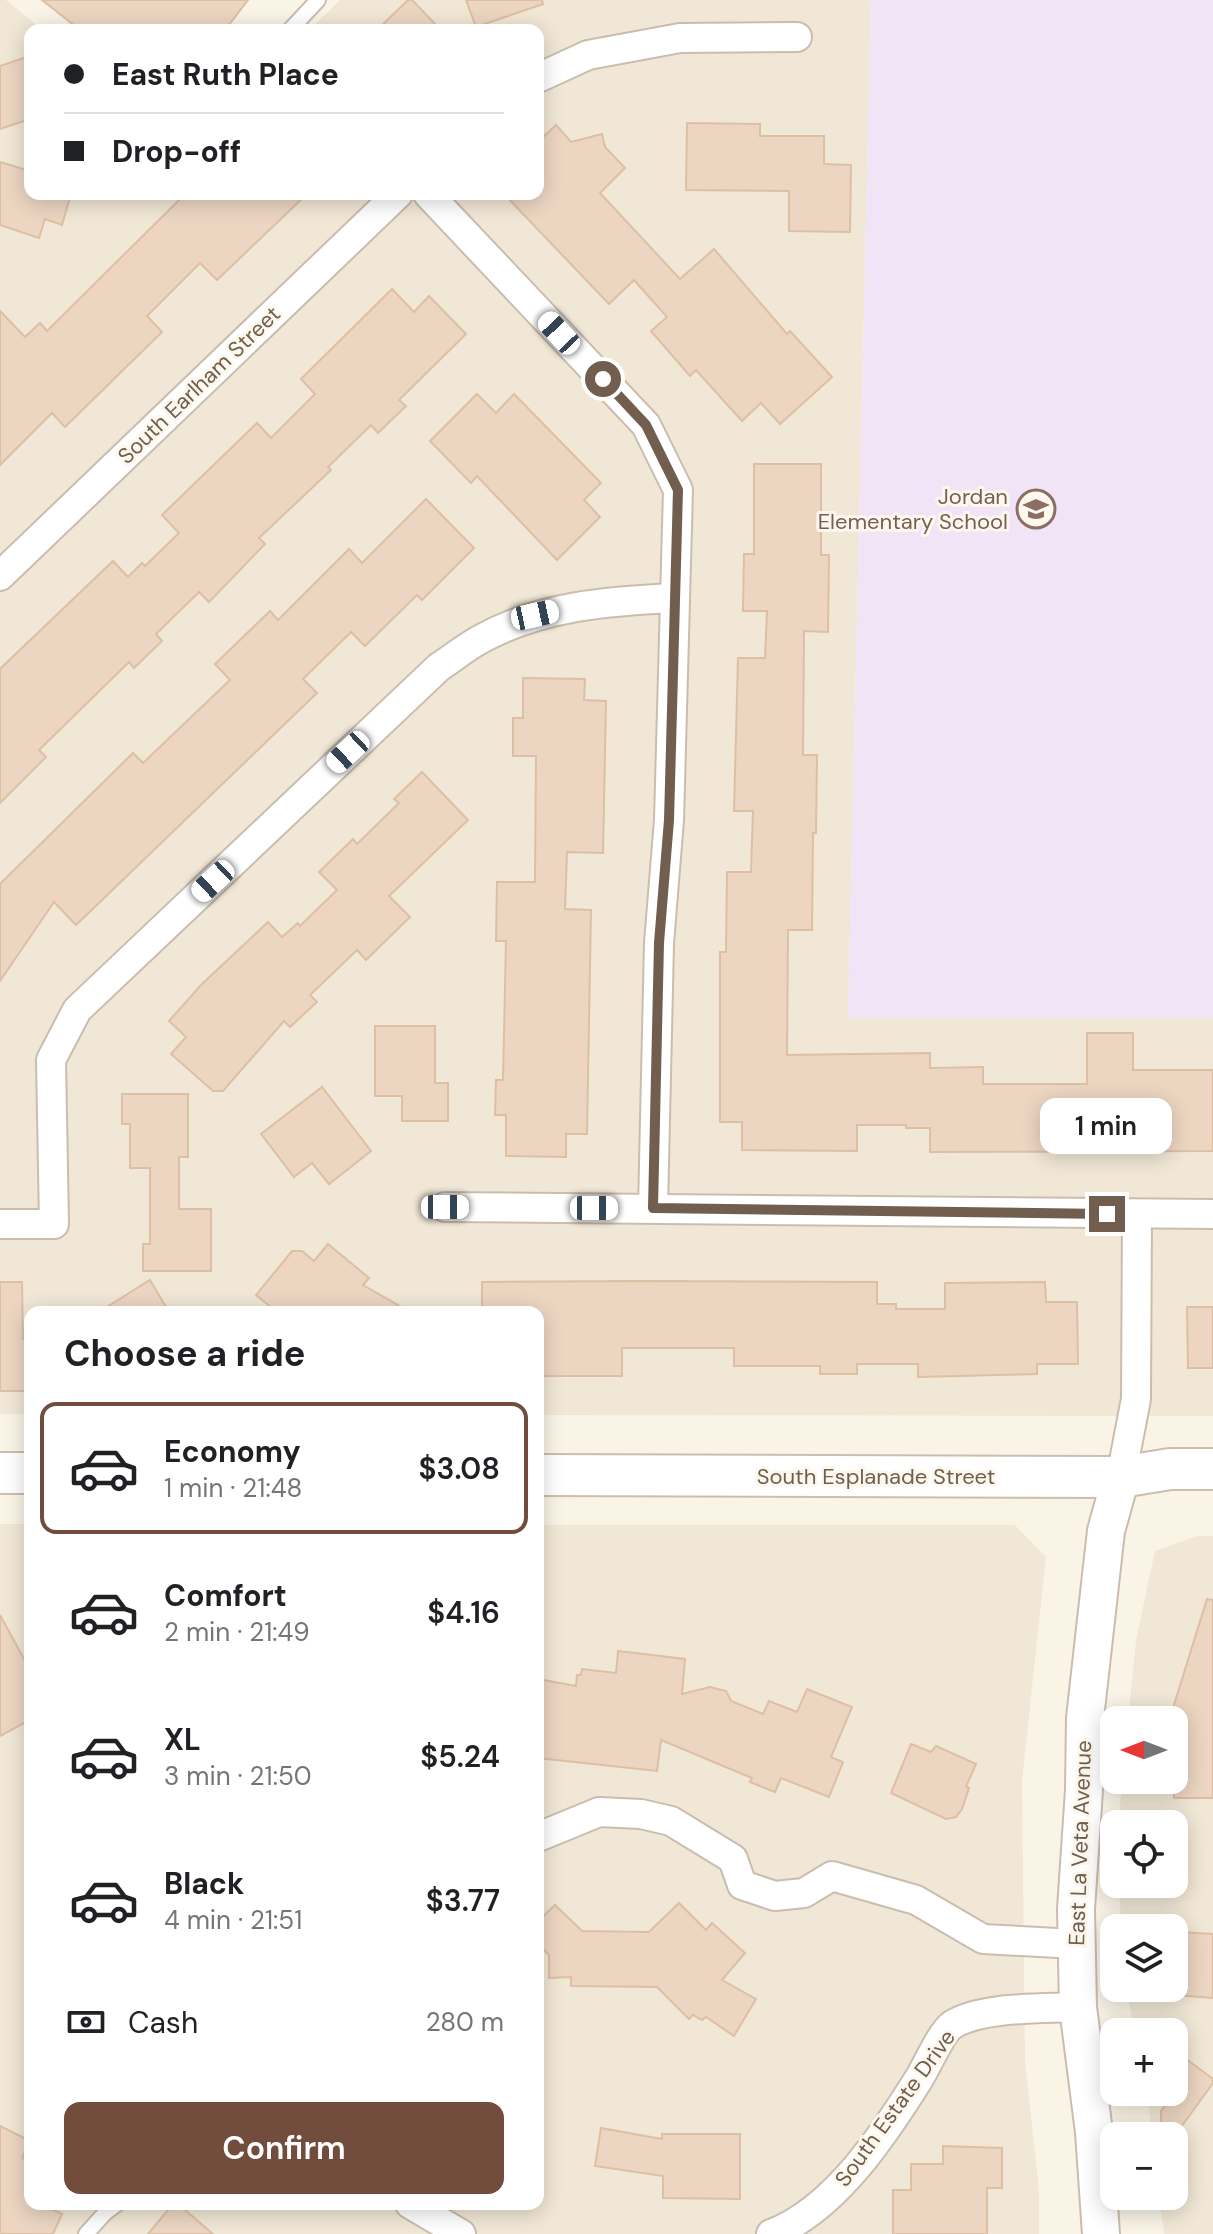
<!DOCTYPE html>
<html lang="en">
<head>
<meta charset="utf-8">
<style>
	body { margin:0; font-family:"DM Sans",sans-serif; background:#f2f2f2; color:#202124; height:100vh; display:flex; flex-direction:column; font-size:30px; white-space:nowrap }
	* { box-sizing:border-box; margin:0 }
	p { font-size:26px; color:#757577 }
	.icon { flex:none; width:44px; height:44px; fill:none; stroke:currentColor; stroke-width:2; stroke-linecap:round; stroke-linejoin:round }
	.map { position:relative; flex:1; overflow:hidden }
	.details { position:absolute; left:24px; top:1306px; width:520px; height:904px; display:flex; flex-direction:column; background:#fff; border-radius:16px; box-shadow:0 4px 20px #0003 }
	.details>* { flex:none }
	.top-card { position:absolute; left:24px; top:24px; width:520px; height:176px; border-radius:16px; box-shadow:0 4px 20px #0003; display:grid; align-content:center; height:176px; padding:0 40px; background:#fff }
	.needle { width:52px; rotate:270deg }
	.buttons { position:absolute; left:1100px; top:1706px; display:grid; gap:16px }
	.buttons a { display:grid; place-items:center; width:88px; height:88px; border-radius:16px; background:#fff; box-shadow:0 4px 20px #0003; font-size:40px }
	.end { position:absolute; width:36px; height:36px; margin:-18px; border:10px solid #715e4e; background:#fff; box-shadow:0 0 0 4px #fff }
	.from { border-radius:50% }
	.bubble { position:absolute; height:56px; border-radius:16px; background:#fff; box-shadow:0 4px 20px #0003; font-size:26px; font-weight:600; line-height:56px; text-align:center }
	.car { position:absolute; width:24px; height:48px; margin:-24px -12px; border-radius:10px; box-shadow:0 0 6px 2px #0007; background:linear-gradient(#fff 24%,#345 0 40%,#fff 0 76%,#345 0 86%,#fff 0) }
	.top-card b { display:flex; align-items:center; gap:28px; height:76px; font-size:30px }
	.top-card b+b { border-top:2px solid #e0e0e0 }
	.top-card i { width:20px; height:20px; background:#202124 }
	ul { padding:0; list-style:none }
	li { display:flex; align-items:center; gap:24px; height:132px; margin:0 16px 12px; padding:0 24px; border:4px solid transparent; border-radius:16px }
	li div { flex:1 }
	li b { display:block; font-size:30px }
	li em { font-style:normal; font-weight:600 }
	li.on { border-color:#724c3c }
	li>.icon { width:72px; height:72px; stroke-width:1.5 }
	h2 { padding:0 40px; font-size:36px; line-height:96px }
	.pay { display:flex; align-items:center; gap:20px; height:88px; padding:0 40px; font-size:30px }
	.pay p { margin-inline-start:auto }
	.cta { display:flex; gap:16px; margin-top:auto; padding:16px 40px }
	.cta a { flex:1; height:92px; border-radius:16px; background:#724c3c; color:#fff; font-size:32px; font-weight:600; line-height:92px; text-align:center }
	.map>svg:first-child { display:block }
	.residential { fill:#f1e7d6 }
	.education { fill:#f1e4f6 }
	.building { fill:#ecd6c2; stroke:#ddbfa4; stroke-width:2 }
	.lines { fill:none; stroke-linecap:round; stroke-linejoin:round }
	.service-casing { stroke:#cbbdae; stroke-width:18 }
	.minor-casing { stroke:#cbbdae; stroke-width:32 }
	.tertiary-casing { stroke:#cbbdae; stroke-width:40 }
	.secondary-casing { stroke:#cdbeac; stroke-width:44 }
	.service { stroke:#fff; stroke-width:14 }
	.minor { stroke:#fff; stroke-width:28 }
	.tertiary { stroke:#fff; stroke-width:36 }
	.secondary { stroke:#fff; stroke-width:40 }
	.route { stroke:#715e4e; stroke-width:10 }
	.labels { text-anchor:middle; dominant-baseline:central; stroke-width:6; stroke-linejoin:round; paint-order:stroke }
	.street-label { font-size:22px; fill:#715e4e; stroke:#fdf8ed }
	.education-label { font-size:22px; fill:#785e54; stroke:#fdf8ed; text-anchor:end }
</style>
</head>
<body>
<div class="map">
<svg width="1213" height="2234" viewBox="0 0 1213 2234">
	<rect width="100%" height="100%" fill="#faf4e7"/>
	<g class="residential">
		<polygon points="0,0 6,0 43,30 30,30 30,194 538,194 538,30 309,30 340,0 871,0 848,1017 1213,1018 1213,1416 538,1415 538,1312 30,1312 30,1414 0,1414"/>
		<polygon points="0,1524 30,1524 30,2204 538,2204 538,1525 1015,1525 1046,1557 1022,1781 1025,2061 1039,2190 1039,2234 0,2234"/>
		<polygon points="1197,1536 1213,1536 1213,2234 1164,2234 1159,2196 1174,2196 1174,2136 1153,2136 1146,2092 1174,2092 1174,2032 1135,2032 1126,1988 1174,1988 1174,1928 1120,1928 1120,1884 1174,1884 1174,1824 1120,1824 1120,1803 1123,1780 1174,1780 1174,1720 1128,1720 1136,1640 1155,1551"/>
	</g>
	<polygon class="education" points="871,0 1213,0 1213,1018 848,1018"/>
	<g class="building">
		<polygon points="42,0 248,0 225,30 80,30"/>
		<polygon points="408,0 412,0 441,30 377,30"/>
		<polygon points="466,0 542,0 543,4 476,27"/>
		<polygon points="30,56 30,119 0,129 0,66"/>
		<polygon points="687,123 760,124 760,136 824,136 824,164 851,165 850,232 789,231 789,191 686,190"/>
		<polygon points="556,125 571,142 602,134 605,147 625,168 600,193 680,279 714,249 787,334 790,331 832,377 780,424 761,403 742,421 696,370 690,376 651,331 667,317 634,280 609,304 504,194 538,194 538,142"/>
		<polygon points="0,162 30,171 30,194 71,194 62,225 45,219 39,238 0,225"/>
		<polygon points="185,194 307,194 217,280 200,263 147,316 162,332 65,427 52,413 0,465 0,311 25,337 40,323 47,331"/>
		<polygon points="392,289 414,312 429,296 466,334 399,400 406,406 378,433 371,425 328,467 331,470 259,538 265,544 209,602 199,592 156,634 162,641 134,668 129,662 39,750 46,757 0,803 0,669 113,561 128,577 142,563 145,566 179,533 162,515 257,423 271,438 315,394 301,379"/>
		<polygon points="477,394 496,413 514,394 601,483 584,500 600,517 557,560 477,476 471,483 430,441"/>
		<polygon points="754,464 821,464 821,555 829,555 828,632 804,631 803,755 817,755 816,833 813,833 812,930 788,930 787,1055 930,1053 930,1068 983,1067 983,1084 1087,1084 1087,1033 1133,1033 1133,1070 1213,1070 1213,1151 930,1152 930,1128 906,1128 906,1125 857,1125 857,1151 742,1150 742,1122 720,1122 720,952 726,952 727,872 751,872 753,811 734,811 738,658 765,658 767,611 743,611 744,554 754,554"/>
		<polygon points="426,499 474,548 422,600 417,595 365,646 351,632 303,679 317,693 76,925 54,902 0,981 0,884 133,753 143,763 230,680 215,664 270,611 278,620 349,549 362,563"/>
		<polygon points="523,678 585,679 584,700 606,701 603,853 567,852 565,909 591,910 587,1134 566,1134 566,1157 506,1156 506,1115 495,1115 496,1080 503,1080 506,941 496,941 497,882 535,882 536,756 513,756 513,718 523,718"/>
		<polygon points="422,772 468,820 389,896 410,917 366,960 357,950 310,995 317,1002 290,1027 284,1021 223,1091 213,1091 171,1054 186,1037 169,1021 201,985 268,922 282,937 298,923 300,926 337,890 319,872 353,839 357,844 399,803 394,799"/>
		<polygon points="375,1026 435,1026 435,1083 448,1083 448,1121 402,1121 402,1096 375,1096"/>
		<polygon points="322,1087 371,1151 329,1184 312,1163 294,1177 261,1134"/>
		<polygon points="122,1094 188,1094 188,1157 179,1157 179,1209 211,1209 211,1271 143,1271 143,1244 150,1244 150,1168 130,1168 130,1124 122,1124"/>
		<polygon points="328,1244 369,1278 363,1285 410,1312 277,1312 256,1295 292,1251 302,1251 314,1261"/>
		<polygon points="150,1280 169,1312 99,1312"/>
		<polygon points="640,1281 877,1282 877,1304 896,1304 896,1309 945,1309 945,1283 1045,1282 1046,1302 1077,1302 1078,1364 1037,1364 1037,1374 918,1377 918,1364 857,1364 857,1374 820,1374 820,1366 734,1366 734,1348 622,1348 622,1376 538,1376 538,1312 482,1312 482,1282"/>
		<polygon points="0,1282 22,1282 23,1339 30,1340 30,1391 0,1391"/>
		<polygon points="1187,1307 1213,1307 1213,1368 1188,1368"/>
		<polygon points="1207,1599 1213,1600 1213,1798 1174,1798 1174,1705"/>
		<polygon points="0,1615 30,1670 30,1720 0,1736"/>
		<polygon points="618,1651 685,1659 682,1694 710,1687 726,1691 731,1701 763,1714 769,1701 797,1712 807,1689 852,1707 831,1757 843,1762 829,1797 781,1778 775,1792 750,1782 752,1778 661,1740 657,1771 538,1758 538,1679 576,1686 577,1675 581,1675 582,1669 616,1673"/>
		<polygon points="911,1744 931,1752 936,1746 976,1764 966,1787 969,1788 962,1809 956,1817 946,1819 891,1793"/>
		<polygon points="679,1903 706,1930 712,1923 745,1953 722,1980 756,1999 734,2036 706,2017 702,2020 693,2015 689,2019 657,1987 571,1986 571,1977 549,1978 549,1955 538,1944 538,1921 555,1905 582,1931 649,1932"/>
		<polygon points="1180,1932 1213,1934 1213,1998 1175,1995"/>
		<polygon points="1174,2050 1213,2079 1213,2083 1176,2134 1161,2124 1161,2111 1174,2092"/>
		<polygon points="0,2126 30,2141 22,2158 30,2162 30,2204 41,2204 62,2214 53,2234 0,2234"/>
		<polygon points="601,2128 662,2139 662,2134 740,2134 740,2199 663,2198 663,2176 595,2166"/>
		<polygon points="943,2146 1002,2148 1002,2188 987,2188 987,2234 893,2234 893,2190 911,2190 911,2164 943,2164"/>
		<polygon points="173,2204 178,2204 213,2234 148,2234"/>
	</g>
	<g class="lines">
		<defs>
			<g id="service">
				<polyline points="290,30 318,0"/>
				<polyline points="86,2234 105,2213 117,2204"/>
			</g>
			<g id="minor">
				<polyline points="538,78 588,55 680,38 797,37"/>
				<polyline points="428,194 646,425 678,490 669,820 659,943 653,1208"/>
				<polyline points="0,576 398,194"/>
				<polyline points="445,1207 1213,1214"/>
				<path d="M 0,1224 L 54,1224 L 51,1060 L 77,1010 L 439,667 C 453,658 466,647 481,639 C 541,606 608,601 675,598"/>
				<polyline points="1121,1477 1136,1399 1137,1215"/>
				<polyline points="538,1837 599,1812 641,1814 671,1821 733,1859 742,1885 775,1896 804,1893 832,1876 916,1900 983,1939 1076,1944"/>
				<polyline points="410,2204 461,2234"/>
				<path d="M 771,2234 C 835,2210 885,2133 920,2077 C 927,2065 942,2032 952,2025 C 981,2006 1043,2009 1078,2007"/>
			</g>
			<polyline id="tertiary" points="1101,2234 1094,2132 1078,2007 1076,1909 1084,1790 1085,1718 1106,1531 1121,1477"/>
			<g id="secondary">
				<polyline points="0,1473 30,1473"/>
				<polyline points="538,1475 1121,1477 1170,1469 1213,1469"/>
			</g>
		</defs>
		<use href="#service" class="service-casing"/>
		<use href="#minor" class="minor-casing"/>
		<use href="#tertiary" class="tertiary-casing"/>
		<use href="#secondary" class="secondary-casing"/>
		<use href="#service" class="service"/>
		<use href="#minor" class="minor"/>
		<use href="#tertiary" class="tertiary"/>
		<use href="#secondary" class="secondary"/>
	</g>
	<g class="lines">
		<polyline class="route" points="603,379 646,425 678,490 669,820 659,943 653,1208 1107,1214"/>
	</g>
	<defs>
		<symbol id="school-ring" viewBox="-11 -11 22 22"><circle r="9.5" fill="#fdf8ed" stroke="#8d6e63" stroke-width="1.5"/><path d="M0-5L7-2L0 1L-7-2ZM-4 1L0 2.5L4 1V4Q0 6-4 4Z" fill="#8d6e63"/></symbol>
	</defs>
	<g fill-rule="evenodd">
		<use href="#school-ring" x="1014" y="487" width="44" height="44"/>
	</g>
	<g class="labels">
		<g class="street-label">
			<text transform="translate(199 385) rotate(-44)">South Earlham Street</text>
			<text x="876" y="1476">South Esplanade Street</text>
			<text transform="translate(1080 1843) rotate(-88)">East La Veta Avenue</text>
			<text transform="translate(895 2108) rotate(-54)">South Estate Drive</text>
		</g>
		<g class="education-label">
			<text x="1008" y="496">Jordan<tspan x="1008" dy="25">Elementary School</tspan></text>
		</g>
	</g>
</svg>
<div class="buttons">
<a><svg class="needle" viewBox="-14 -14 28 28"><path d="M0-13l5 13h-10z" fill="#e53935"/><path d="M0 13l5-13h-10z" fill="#757577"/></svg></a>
<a><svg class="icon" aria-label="locate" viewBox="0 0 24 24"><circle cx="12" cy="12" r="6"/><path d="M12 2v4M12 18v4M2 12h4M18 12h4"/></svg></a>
<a><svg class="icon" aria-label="layers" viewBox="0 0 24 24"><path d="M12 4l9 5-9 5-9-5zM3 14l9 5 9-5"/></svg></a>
<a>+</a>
<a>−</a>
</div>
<i class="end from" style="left:603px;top:379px"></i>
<i class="end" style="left:1107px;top:1214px"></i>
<div class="bubble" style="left:1040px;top:1098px;width:132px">1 min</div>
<i class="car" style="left:559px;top:333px;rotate:317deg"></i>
<i class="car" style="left:535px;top:615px;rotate:78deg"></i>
<i class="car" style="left:348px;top:752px;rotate:227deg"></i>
<i class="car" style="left:213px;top:881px;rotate:227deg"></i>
<i class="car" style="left:445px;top:1207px;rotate:90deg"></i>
<i class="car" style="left:594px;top:1208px;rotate:90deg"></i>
<div class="top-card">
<b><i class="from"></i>East Ruth Place</b>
<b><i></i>Drop-off</b>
</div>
<section class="details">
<h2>Choose a ride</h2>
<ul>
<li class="on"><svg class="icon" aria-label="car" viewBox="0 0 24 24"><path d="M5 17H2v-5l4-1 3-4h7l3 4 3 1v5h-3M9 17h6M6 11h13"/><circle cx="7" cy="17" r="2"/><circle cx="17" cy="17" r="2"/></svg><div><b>Economy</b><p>1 min · 21:48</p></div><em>$3.08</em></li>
<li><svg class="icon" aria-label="car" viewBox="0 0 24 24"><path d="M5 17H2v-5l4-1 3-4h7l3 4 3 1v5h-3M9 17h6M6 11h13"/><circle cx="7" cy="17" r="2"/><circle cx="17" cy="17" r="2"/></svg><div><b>Comfort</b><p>2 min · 21:49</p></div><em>$4.16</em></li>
<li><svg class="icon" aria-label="car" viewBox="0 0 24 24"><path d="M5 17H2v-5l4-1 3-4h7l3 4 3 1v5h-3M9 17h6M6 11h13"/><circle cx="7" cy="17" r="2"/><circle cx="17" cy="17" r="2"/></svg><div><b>XL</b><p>3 min · 21:50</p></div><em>$5.24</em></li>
<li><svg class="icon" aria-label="car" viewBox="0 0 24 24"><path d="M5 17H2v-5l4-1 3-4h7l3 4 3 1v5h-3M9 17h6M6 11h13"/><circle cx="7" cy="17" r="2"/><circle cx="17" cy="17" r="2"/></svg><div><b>Black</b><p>4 min · 21:51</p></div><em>$3.77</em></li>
</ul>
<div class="pay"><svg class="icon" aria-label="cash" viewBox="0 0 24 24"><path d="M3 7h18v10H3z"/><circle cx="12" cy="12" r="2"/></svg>Cash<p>280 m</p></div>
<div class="cta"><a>Confirm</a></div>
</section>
</div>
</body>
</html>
